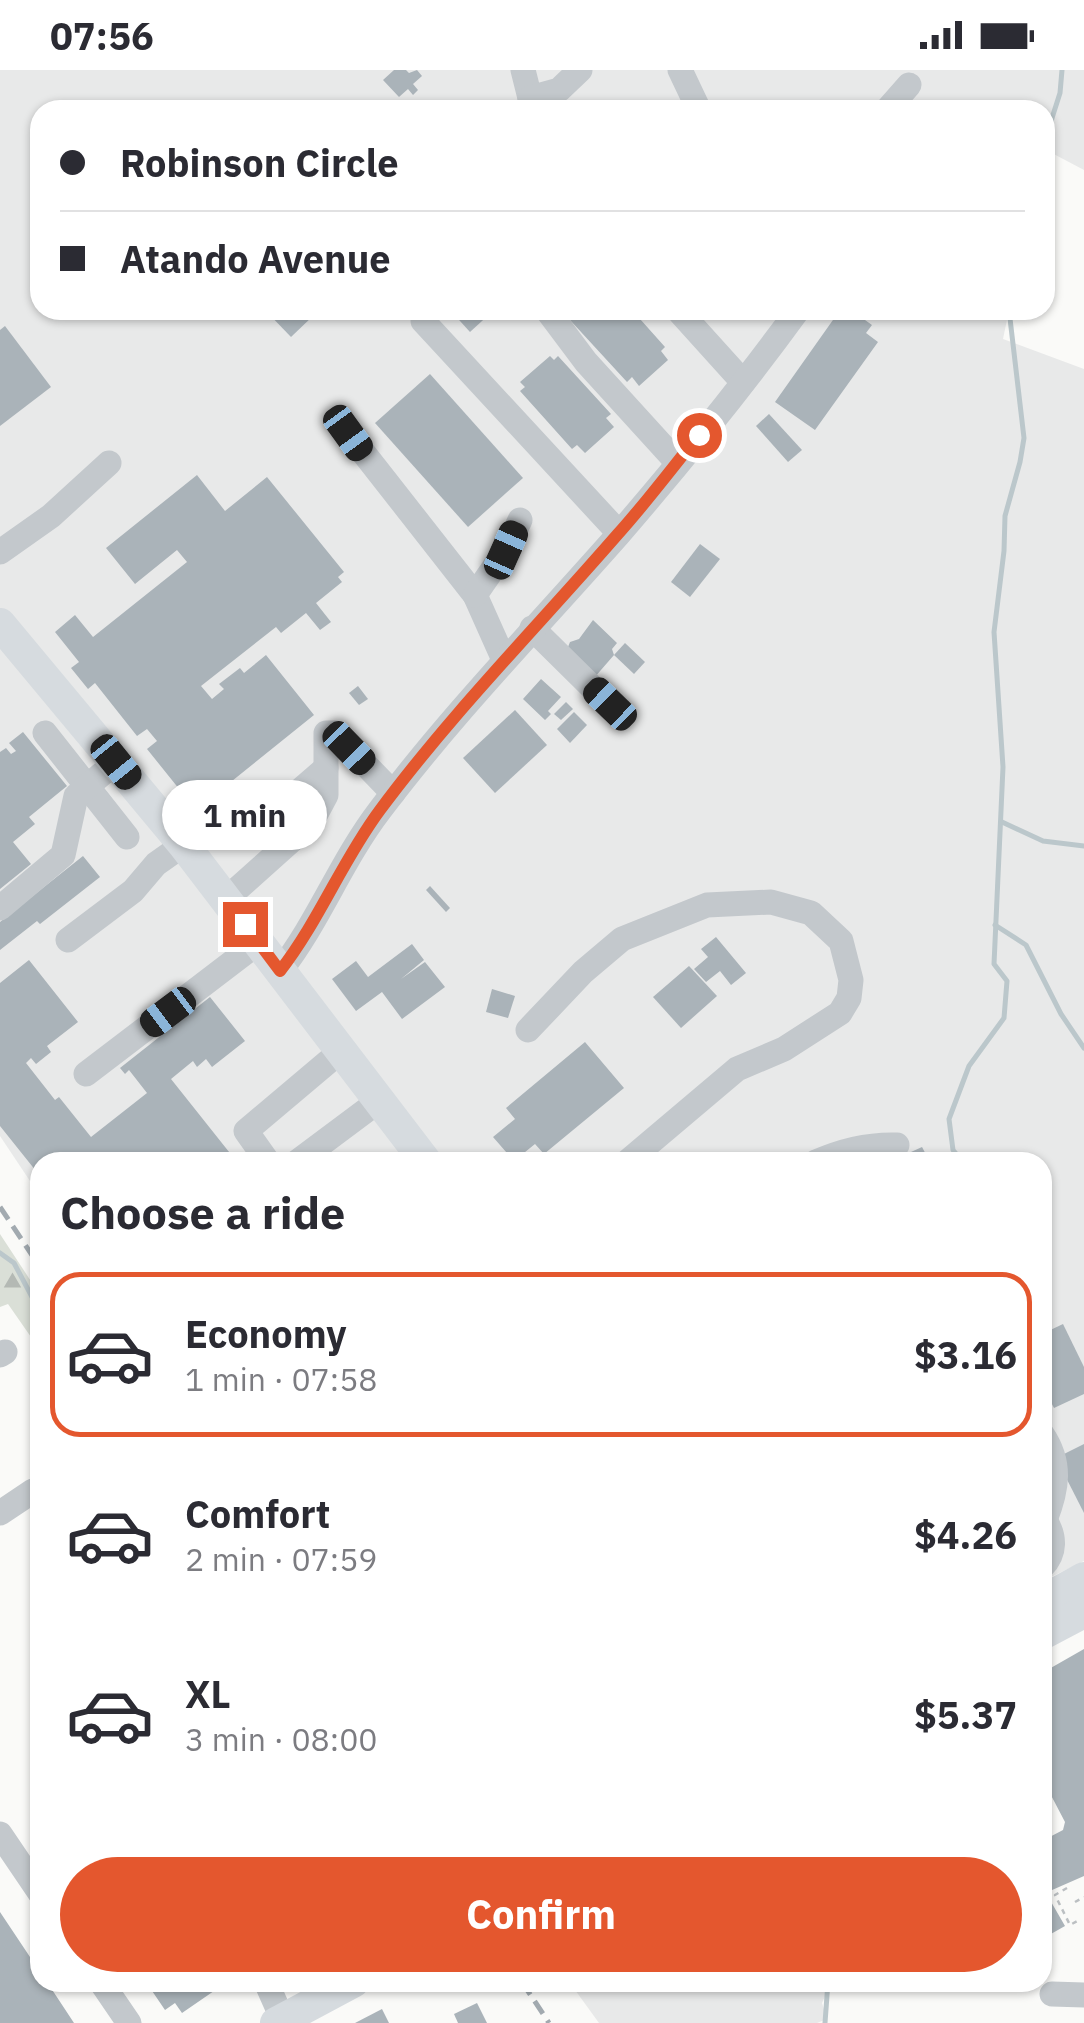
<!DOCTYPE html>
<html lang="en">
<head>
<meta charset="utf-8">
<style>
	body { margin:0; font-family:"IBM Plex Sans",sans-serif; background:#f2f2f3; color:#2b2b33; height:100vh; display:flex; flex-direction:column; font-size:38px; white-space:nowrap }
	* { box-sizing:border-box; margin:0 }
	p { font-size:32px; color:#7c7c81 }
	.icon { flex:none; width:55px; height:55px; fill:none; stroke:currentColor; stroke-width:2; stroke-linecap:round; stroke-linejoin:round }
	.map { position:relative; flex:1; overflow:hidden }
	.side { position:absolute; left:30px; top:1082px; width:1022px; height:840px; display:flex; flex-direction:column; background:#fff; border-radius:30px; box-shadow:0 2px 8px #0004 }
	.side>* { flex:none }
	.hud { position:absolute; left:30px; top:30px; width:1025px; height:220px; border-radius:30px; box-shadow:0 2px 8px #0004; display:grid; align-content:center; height:220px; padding:0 30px; background:#fff }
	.end { position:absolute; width:45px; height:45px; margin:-22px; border:12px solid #e4572e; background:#fff; box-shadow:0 0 0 5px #fff }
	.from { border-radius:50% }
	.bubble { position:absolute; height:70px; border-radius:35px; background:#fff; box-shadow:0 2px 8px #0004; font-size:32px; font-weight:700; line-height:70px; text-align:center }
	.car { position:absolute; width:30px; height:60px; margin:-30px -15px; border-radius:12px; box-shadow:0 0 8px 2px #0007; background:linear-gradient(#222 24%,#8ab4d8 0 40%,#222 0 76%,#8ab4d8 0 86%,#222 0) }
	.hud b { display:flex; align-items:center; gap:35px; height:95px; font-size:38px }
	.hud b+b { border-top:2px solid #e1e1e2 }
	.hud i { width:25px; height:25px; background:#2b2b33 }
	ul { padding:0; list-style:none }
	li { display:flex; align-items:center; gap:30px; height:165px; margin:0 20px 15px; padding:0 10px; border:5px solid transparent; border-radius:30px }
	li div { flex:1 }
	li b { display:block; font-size:38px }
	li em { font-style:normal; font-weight:700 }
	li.on { border-color:#e4572e }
	li>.icon { width:90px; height:90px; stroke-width:1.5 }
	h2 { padding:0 30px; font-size:45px; line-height:120px }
	.primary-button { display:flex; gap:20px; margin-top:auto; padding:20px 30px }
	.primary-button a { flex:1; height:115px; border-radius:60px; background:#e4572e; color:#fff; font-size:40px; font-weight:700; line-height:115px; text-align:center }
	.status { display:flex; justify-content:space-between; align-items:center; height:70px; padding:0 50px; background:#fff; direction:ltr }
	.status svg { height:28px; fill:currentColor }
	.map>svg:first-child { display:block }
	.built { fill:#e8e9e9 }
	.forest { fill:url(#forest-firs) }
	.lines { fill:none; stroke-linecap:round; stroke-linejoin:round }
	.stream { stroke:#bbc7cb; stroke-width:5 }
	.building { fill:#aab3b9 }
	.path { stroke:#bbbfc2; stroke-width:2.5; stroke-dasharray:5 5; stroke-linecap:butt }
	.minor { stroke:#c3c8cc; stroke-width:25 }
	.major { stroke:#d6dbdf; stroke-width:32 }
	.rail { stroke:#a2aab0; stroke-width:5; stroke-dasharray:15 8; stroke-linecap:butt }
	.route { stroke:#e4572e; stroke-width:12 }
</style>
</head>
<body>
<div class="status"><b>07:56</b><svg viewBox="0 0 49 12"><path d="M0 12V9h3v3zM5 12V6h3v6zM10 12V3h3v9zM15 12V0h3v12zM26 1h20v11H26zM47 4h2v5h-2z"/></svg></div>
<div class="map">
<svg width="1084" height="1953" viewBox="0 0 1084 1953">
	<defs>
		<pattern id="forest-firs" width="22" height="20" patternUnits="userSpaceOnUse" patternTransform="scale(2.5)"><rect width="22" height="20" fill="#dadfd7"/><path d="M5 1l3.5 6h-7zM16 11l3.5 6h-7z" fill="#b4b9b4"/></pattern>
	</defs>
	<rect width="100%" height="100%" fill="#fafaf8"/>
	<g class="built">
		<polygon points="0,0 1084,0 1084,100 1048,81 1045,107 1045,40 40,40 40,240 1009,240 1003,269 1084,299 1084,1491 1043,1511 1042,1092 40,1092 40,1126 0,1066"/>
		<polygon points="570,1913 831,1913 822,1933 827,1949 817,1953 599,1953"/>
	</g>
	<polygon class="forest" points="0,1164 40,1225 40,1280 8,1234 0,1237"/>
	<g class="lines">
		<g class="stream">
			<polyline points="1045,70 1060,23 1062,0"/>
			<polyline points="1002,752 1043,771 1084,776"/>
			<polyline points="995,855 1026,875 1061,944 1084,978"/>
			<polyline points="963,1092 953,1080 949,1049 969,996 1004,948 1007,911 994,894 1003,697 994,562 1004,481 1005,446 1020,392 1024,368 1009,240"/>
			<polyline points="0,1183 14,1193 40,1242"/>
			<polyline points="825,1953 828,1912"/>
		</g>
	</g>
	<g class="building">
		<polygon points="394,0 406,0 409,3 417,0 422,6 413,14 418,20 413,25 408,19 399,27 383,10"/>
		<polygon points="265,240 308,240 314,245 291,267"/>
		<polygon points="450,240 494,240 470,262"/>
		<polygon points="581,240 632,240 665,277 661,281 668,290 639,316 632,307 627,312 570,250"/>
		<polygon points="840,240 851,240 872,255 866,263 878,272 815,360 775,332"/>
		<polygon points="5,256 51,317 0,356 0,260"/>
		<polygon points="550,286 554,290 558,286 611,344 606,348 614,357 585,383 577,375 572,379 520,321 525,317 520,312"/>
		<polygon points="430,304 523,408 468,457 375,353"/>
		<polygon points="769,344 802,380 788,392 756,356"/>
		<polygon points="197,405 225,441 267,407 344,502 338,507 342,512 316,533 331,552 320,560 306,543 281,563 276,557 201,616 212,629 224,619 219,614 240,598 244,603 266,585 314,645 196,740 147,679 157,671 147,659 137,666 95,613 88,619 71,598 79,592 55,562 75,545 93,567 187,492 177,480 135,514 106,478"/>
		<polygon points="700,474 720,489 690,527 671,512"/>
		<polygon points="593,550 617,573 612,579 614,585 594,608 566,582 570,572 579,569"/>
		<polygon points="625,573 645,592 634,604 614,585"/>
		<polygon points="541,609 561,627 548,641 551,644 545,650 523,629"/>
		<polygon points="358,616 368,629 359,635 349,623"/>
		<polygon points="566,632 573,639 561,650 554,644"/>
		<polygon points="515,640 547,675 495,723 463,688"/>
		<polygon points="574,642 587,655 570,673 557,659"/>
		<polygon points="23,662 67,716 29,747 35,754 13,772 31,794 0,819 0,682 6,678 11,684 16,681 9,673"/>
		<polygon points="83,786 100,807 40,854 37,851 0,880 0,852"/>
		<polygon points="430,816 450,838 446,842 426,820"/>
		<polygon points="716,867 746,903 731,915 720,901 706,912 694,899 708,887 701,879"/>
		<polygon points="412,874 424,890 401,909 425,892 445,917 402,949 382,922 356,941 332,909 356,891 368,907"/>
		<polygon points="29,890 78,952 47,976 51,982 36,994 31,988 26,993 55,1030 59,1027 91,1067 147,1023 129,1000 125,1004 120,998 210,927 245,971 212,997 206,989 197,997 193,991 171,1009 237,1092 40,1092 40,1106 0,1056 0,913"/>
		<polygon points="689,896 717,926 681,958 653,927"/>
		<polygon points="492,919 515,926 508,948 486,942"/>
		<polygon points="585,972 624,1018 544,1084 535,1074 514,1091 493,1067 515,1049 506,1038"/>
		<polygon points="922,1077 930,1092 889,1092"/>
		<polygon points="1063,1254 1084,1297 1084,1324 1054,1338 1042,1315 1042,1264"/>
		<polygon points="1084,1374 1084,1443 1056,1388"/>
		<polygon points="1084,1579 1084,1806 1043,1824 1047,1831 1050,1830 1065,1856 1042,1869 1042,1771 1063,1760 1065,1752 1042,1708 1042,1603"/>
		<polygon points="0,1842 40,1902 40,1912 47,1912 74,1953 0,1953"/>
		<polygon points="146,1912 227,1912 182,1943 175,1933 165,1940"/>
		<polygon points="477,1933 487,1953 458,1953 454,1944"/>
		<polygon points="382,1939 389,1953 355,1953"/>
	</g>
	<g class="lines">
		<g class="path">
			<polyline points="1067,1818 1055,1825 1070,1855 1081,1849"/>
			<polyline points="1075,1832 1084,1827"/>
		</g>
		<g class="minor">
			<polyline points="523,0 533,40"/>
			<polyline points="680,0 699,40"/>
			<polyline points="530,28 559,20 580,0"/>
			<polyline points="887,40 909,15"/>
			<polyline points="547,240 586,292 677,392"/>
			<polyline points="678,240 743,312"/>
			<polyline points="423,251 619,463"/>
			<polyline points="348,363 475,525 504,590"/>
			<polyline points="0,482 51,446 109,393"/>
			<polyline points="475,525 506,480 520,450"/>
			<polyline points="532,558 609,634"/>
			<polyline points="45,663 127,767"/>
			<polyline points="226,829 311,753 326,725 326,663 335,663 393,723"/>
			<polyline points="0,838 63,785 76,726 116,692"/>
			<polyline points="68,870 133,821 156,794 221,748 229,744 245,761 260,755 326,698"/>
			<path d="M 280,901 C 319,851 341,791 380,740 C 453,643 538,556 618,465 C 680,393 742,317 798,240"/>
			<polyline points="528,960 583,902 622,869 707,835 771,832 811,843 841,871 851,910 849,928 840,943 784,979 737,999 627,1092"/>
			<polyline points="86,1004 259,872"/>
			<polyline points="268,1092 246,1061 342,980"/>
			<polyline points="297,1092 380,1030"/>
			<path d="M 816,1092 C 843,1080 868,1074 897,1075"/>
			<polyline points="0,1285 5,1282"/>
			<path d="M 1042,1364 C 1062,1393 1057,1420 1045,1450"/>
			<polyline points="0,1443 33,1421"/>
			<path d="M 1042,1451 L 1045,1450 C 1055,1466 1056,1483 1042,1497"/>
			<polyline points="0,1764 40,1823"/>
			<polyline points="101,1912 129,1953"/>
			<polyline points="266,1912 283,1950"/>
			<polyline points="1052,1924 1084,1925"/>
		</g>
		<g class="major">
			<polyline points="0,554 184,775 426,1092"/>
			<polyline points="1042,1531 1084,1508"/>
			<polyline points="1042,1564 1084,1542"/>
			<polyline points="276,1953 353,1912"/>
		</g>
		<g class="rail">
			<polyline points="0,1137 40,1197"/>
			<polyline points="522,1912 549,1953"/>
		</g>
	</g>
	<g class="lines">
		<path class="route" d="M 245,854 L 280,901 C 319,851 342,791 380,740 C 452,643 538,556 617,465 C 646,433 672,398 699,365"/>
	</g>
</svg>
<i class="end from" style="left:699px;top:365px"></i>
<i class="end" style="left:245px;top:854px"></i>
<div class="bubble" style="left:162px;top:710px;width:165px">1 min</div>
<i class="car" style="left:348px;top:363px;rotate:144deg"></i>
<i class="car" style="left:506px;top:480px;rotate:24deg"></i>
<i class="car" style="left:610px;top:634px;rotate:314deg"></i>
<i class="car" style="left:349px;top:678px;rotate:136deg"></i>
<i class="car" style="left:116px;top:692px;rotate:141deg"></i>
<i class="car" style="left:168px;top:942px;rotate:233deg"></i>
<div class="hud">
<b><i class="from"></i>Robinson Circle</b>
<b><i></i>Atando Avenue</b>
</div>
<section class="side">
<h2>Choose a ride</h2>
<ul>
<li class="on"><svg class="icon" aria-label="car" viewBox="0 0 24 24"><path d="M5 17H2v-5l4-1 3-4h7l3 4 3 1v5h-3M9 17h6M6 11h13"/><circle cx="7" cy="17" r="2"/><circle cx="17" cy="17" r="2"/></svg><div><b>Economy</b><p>1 min · 07:58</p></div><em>$3.16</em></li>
<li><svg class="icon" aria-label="car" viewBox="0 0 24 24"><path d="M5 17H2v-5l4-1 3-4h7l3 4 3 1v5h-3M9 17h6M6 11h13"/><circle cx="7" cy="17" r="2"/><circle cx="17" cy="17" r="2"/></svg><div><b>Comfort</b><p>2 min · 07:59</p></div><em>$4.26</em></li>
<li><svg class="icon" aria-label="car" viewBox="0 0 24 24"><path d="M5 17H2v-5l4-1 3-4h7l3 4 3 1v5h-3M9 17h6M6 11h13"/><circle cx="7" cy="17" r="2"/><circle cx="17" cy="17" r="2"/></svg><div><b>XL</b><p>3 min · 08:00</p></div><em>$5.37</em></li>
</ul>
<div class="primary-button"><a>Confirm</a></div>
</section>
</div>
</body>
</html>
